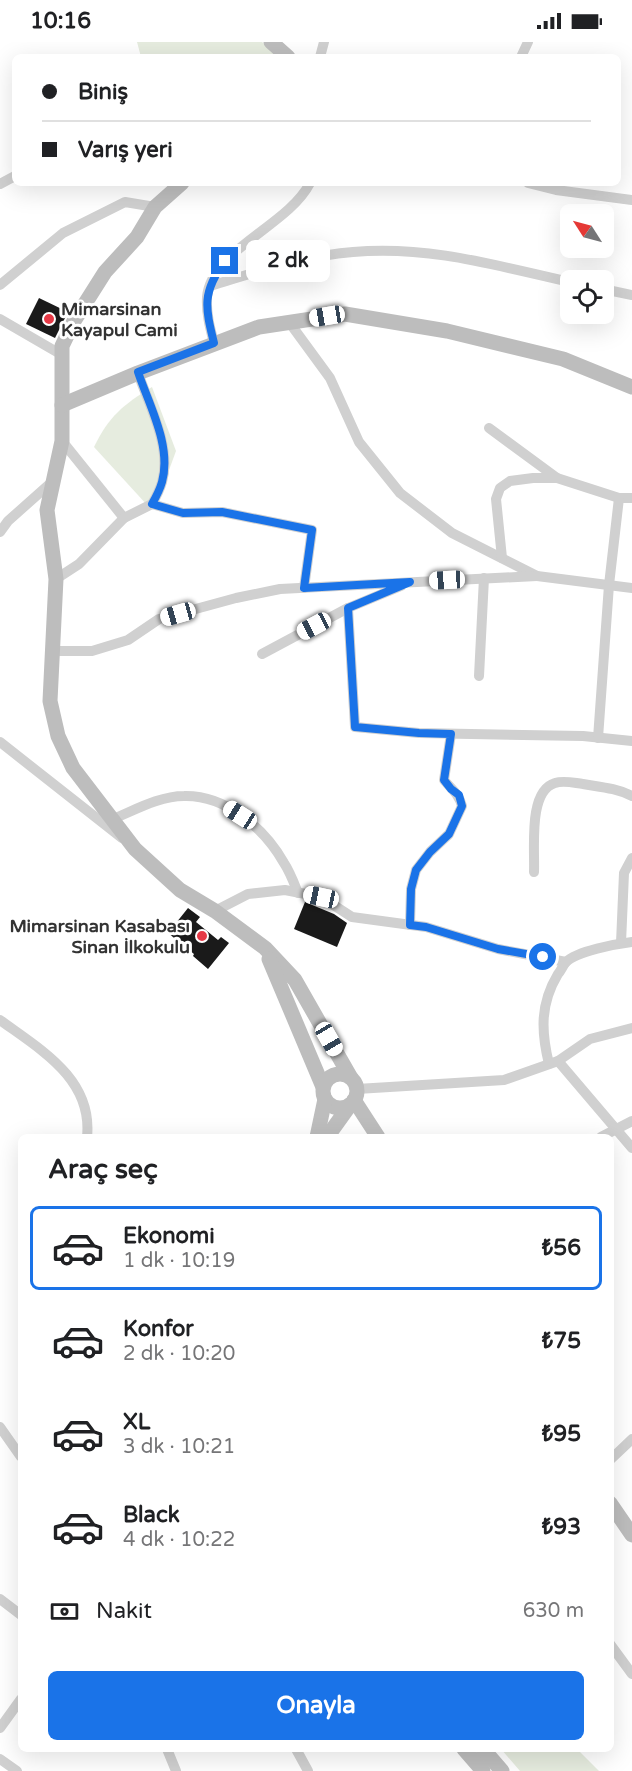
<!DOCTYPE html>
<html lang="tr">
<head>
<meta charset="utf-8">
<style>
	body { margin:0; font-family:"Varela Round",sans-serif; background:#f2f2f2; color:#202124; height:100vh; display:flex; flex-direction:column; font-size:22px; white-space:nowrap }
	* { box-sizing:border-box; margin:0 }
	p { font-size:20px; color:#757577 }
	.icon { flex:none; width:33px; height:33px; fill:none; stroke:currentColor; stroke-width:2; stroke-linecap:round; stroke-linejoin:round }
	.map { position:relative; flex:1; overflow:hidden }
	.sheet { position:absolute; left:18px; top:1092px; width:596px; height:618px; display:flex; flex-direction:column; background:#fff; border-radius:9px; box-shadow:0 6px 24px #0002 }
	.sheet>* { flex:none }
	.hud { position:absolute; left:12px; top:12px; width:609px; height:132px; border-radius:9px; box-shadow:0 6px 24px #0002; display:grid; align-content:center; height:132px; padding:0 30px; background:#fff }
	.needle { width:39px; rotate:306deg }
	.fabs { position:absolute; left:560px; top:162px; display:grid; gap:12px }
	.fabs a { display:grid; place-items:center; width:54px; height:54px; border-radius:9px; background:#fff; box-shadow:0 6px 24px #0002; font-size:30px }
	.end { position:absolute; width:27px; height:27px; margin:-14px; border:8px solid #1a73e8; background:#fff; box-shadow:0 0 0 3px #fff }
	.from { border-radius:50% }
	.bubble { position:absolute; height:42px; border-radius:9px; background:#fff; box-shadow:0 6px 24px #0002; font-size:20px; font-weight:800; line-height:42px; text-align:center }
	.car { position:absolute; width:18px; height:36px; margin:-18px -9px; border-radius:8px; box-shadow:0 0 4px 2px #0007; background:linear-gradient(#fff 24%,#345 0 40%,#fff 0 76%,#345 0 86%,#fff 0) }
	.hud b { display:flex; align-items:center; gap:21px; height:57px; font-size:22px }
	.hud b+b { border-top:2px solid #e0e0e0 }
	.hud i { width:15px; height:15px; background:#202124 }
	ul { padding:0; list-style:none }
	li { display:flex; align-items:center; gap:18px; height:84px; margin:0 12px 9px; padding:0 18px; border:3px solid transparent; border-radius:9px }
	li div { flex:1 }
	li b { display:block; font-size:22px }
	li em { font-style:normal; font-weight:800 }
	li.selected { border-color:#1a73e8 }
	li>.icon { width:54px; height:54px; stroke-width:1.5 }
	h2 { padding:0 30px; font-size:27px; line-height:72px }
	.pay { display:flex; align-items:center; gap:15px; height:66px; padding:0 30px; font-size:22px }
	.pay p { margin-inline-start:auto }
	.primary-button { display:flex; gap:12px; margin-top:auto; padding:12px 30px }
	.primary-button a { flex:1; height:69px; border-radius:9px; background:#1a73e8; color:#fff; font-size:24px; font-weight:800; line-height:69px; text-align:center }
	.status { display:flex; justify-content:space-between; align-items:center; height:42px; padding:0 30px; background:#fff; direction:ltr }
	.status svg { height:16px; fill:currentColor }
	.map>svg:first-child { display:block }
	.green { fill:#e6ecdf }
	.building { fill:#1a1a1a }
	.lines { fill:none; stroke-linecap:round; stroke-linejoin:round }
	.street { stroke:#d0d0d0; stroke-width:10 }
	.secondary { stroke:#bdbdbd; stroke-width:15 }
	.route { stroke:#1a73e8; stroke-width:8 }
	.poi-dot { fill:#e63946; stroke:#fff; stroke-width:2 }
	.labels { text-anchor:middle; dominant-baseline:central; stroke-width:6; stroke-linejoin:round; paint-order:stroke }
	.poi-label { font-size:18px; font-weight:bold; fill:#333; stroke:#fff; text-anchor:start }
</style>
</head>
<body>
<div class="status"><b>10:16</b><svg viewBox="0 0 49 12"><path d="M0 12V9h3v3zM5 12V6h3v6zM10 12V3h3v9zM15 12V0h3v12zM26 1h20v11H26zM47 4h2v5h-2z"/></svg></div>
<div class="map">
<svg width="632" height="1729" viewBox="0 0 632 1729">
	<rect width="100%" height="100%" fill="#fff"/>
	<g class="green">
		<polygon points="137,0 262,0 281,15 141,15"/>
		<path d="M 152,345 L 176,409 L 161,450 L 148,464 L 94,405 C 109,374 123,363 152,345 Z"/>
		<polygon points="501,1707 577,1707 599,1729 520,1729"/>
	</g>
	<g class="building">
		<polygon points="39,256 68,270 55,296 26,282"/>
		<polygon points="305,860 334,872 347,881 337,905 294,887"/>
		<polygon points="188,866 200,875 196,880 218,898 221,895 229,901 208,927 193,914 194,912 168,891"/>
	</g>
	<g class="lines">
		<g class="street">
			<polyline points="320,15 324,0"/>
			<polyline points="521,15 528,0"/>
			<polyline points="528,141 556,148 632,158"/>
			<polyline points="0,142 15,134"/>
			<polyline points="0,243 63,191 125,160 155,165"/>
			<path d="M 210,244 C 256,230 304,214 353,210 C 427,203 498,224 570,240"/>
			<polyline points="603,247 632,253"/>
			<polyline points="0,277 62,313"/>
			<polyline points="289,280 330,336 359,400 400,451 452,491 537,534 632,546"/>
			<path d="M 214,301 C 210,286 206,271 207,255 C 211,208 288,184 310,141"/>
			<path d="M 138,331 C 149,363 172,405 162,440 C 160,447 156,455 152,462"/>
			<polyline points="489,386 557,436 619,456 632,456"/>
			<polyline points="62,399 124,476"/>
			<polyline points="0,490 8,479 53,439"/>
			<polyline points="502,516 496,457 500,446 510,439 533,436 557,436"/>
			<polyline points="56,537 79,522 124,476 152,462 183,471 222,470 312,488 304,546"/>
			<polyline points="348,566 355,685 419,691 583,694 632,699"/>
			<polyline points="53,609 92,609 128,598 159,577 236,556 280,547 537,534"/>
			<polyline points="262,612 348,566 401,544"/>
			<polyline points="479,634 484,536"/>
			<polyline points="598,696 609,543 619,456"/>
			<polyline points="0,700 122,796"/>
			<path d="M 113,777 C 135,768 160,754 184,754 C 226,753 264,786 284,821 C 290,830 294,841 298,851"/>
			<path d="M 534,830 C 535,806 528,749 555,741 C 564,738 574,741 583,742 C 600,745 616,746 632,754"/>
			<polyline points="215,869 248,852 285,848 321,855 352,875 426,885 498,907 566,920"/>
			<path d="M 410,883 L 411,847 L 416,828 L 430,810 L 449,792 L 462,764 C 459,752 452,748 444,738 L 451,692"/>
			<polyline points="621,901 624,831 632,816"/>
			<path d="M 0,978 C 41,1008 93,1037 87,1095"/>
			<polyline points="558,1019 632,1106"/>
			<path d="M 549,1022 C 541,989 540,962 558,932 C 561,929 563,923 566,920 C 577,909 616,902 632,900"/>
			<polyline points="357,1047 504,1038 558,1019 590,997 632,986"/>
			<polyline points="601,1095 632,1079"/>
			<polyline points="0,1385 21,1415"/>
			<polyline points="610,1418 632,1397"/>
			<polyline points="0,1557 21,1573"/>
			<polyline points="610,1602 632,1632"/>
			<polyline points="0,1686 21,1657"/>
			<polyline points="167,1707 176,1729"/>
			<polyline points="296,1707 308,1729"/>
			<polyline points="0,1717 17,1729"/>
		</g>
		<g class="secondary">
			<polyline points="271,0 288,15"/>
			<polyline points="182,141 155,165 137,195 105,230 74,279 62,304 62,399 47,468 56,537 50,659 58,694 73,726 135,807 180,848 215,869 265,906 295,938 351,1036"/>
			<polyline points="62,363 138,331 259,285 345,272 447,289 563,317 632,345"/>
			<polyline points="269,917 323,1045"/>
			<circle cx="340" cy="1049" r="17"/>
			<polyline points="354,1058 378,1095"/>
			<polyline points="317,1095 325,1057"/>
			<polyline points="327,1095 350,1063"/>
			<polyline points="610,1461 632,1493"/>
			<polyline points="464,1707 483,1729"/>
			<polyline points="483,1707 502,1729"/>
		</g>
	</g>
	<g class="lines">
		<path class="route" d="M 225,219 C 202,250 205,265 214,301 L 138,330 C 149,363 172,404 162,440 C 160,447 156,455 152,462 L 183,471 L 222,470 L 312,488 L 304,546 L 410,540 L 348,566 L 355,685 L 419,691 L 451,692 L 444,738 L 451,747 L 459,753 L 462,764 L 449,792 L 430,810 L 416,828 L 411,847 L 410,883 L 426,885 L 498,907 L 543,915"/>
	</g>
	<g class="poi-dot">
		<circle cx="49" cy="277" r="6"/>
		<circle cx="202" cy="894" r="6"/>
	</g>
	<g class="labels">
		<g class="poi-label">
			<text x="61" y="267">Mimarsinan<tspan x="61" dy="21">Kayapul Cami</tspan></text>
			<text x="190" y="884" text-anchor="end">Mimarsinan Kasabası<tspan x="190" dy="21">Sinan İlkokulu</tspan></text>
		</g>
	</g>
</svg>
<div class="fabs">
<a><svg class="needle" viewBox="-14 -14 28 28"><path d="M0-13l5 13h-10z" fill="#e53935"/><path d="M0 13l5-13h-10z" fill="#757577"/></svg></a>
<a><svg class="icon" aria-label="locate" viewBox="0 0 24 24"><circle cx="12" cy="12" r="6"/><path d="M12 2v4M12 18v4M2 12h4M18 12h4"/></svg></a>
</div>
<i class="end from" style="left:543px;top:915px"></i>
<i class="end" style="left:225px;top:219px"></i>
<div class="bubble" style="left:246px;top:198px;width:84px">2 dk</div>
<i class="car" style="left:327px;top:274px;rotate:261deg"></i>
<i class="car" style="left:447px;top:538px;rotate:267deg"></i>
<i class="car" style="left:178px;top:572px;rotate:254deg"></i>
<i class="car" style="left:314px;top:584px;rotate:242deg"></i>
<i class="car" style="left:240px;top:773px;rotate:302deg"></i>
<i class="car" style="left:321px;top:855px;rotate:282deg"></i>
<i class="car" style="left:329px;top:997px;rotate:150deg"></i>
<div class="hud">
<b><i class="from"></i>Biniş</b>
<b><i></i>Varış yeri</b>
</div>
<section class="sheet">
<h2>Araç seç</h2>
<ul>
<li class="selected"><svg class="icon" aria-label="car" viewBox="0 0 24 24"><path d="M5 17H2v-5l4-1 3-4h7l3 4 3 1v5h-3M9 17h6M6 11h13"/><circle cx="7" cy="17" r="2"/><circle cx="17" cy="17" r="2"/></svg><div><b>Ekonomi</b><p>1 dk · 10:19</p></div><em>₺56</em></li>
<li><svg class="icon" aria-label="car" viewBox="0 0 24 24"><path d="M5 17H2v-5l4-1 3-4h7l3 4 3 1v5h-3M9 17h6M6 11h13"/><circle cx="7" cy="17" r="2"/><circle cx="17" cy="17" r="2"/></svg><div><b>Konfor</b><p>2 dk · 10:20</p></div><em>₺75</em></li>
<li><svg class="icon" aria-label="car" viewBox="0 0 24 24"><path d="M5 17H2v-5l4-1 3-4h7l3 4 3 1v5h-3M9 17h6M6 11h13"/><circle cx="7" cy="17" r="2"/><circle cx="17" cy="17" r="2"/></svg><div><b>XL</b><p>3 dk · 10:21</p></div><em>₺95</em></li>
<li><svg class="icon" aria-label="car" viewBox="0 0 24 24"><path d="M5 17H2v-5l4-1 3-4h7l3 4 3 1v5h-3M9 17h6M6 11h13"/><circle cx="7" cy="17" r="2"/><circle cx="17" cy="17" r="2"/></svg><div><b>Black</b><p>4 dk · 10:22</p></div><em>₺93</em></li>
</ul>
<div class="pay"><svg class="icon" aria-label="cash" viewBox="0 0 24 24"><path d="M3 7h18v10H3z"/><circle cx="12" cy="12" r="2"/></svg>Nakit<p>630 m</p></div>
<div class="primary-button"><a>Onayla</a></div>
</section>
</div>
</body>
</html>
